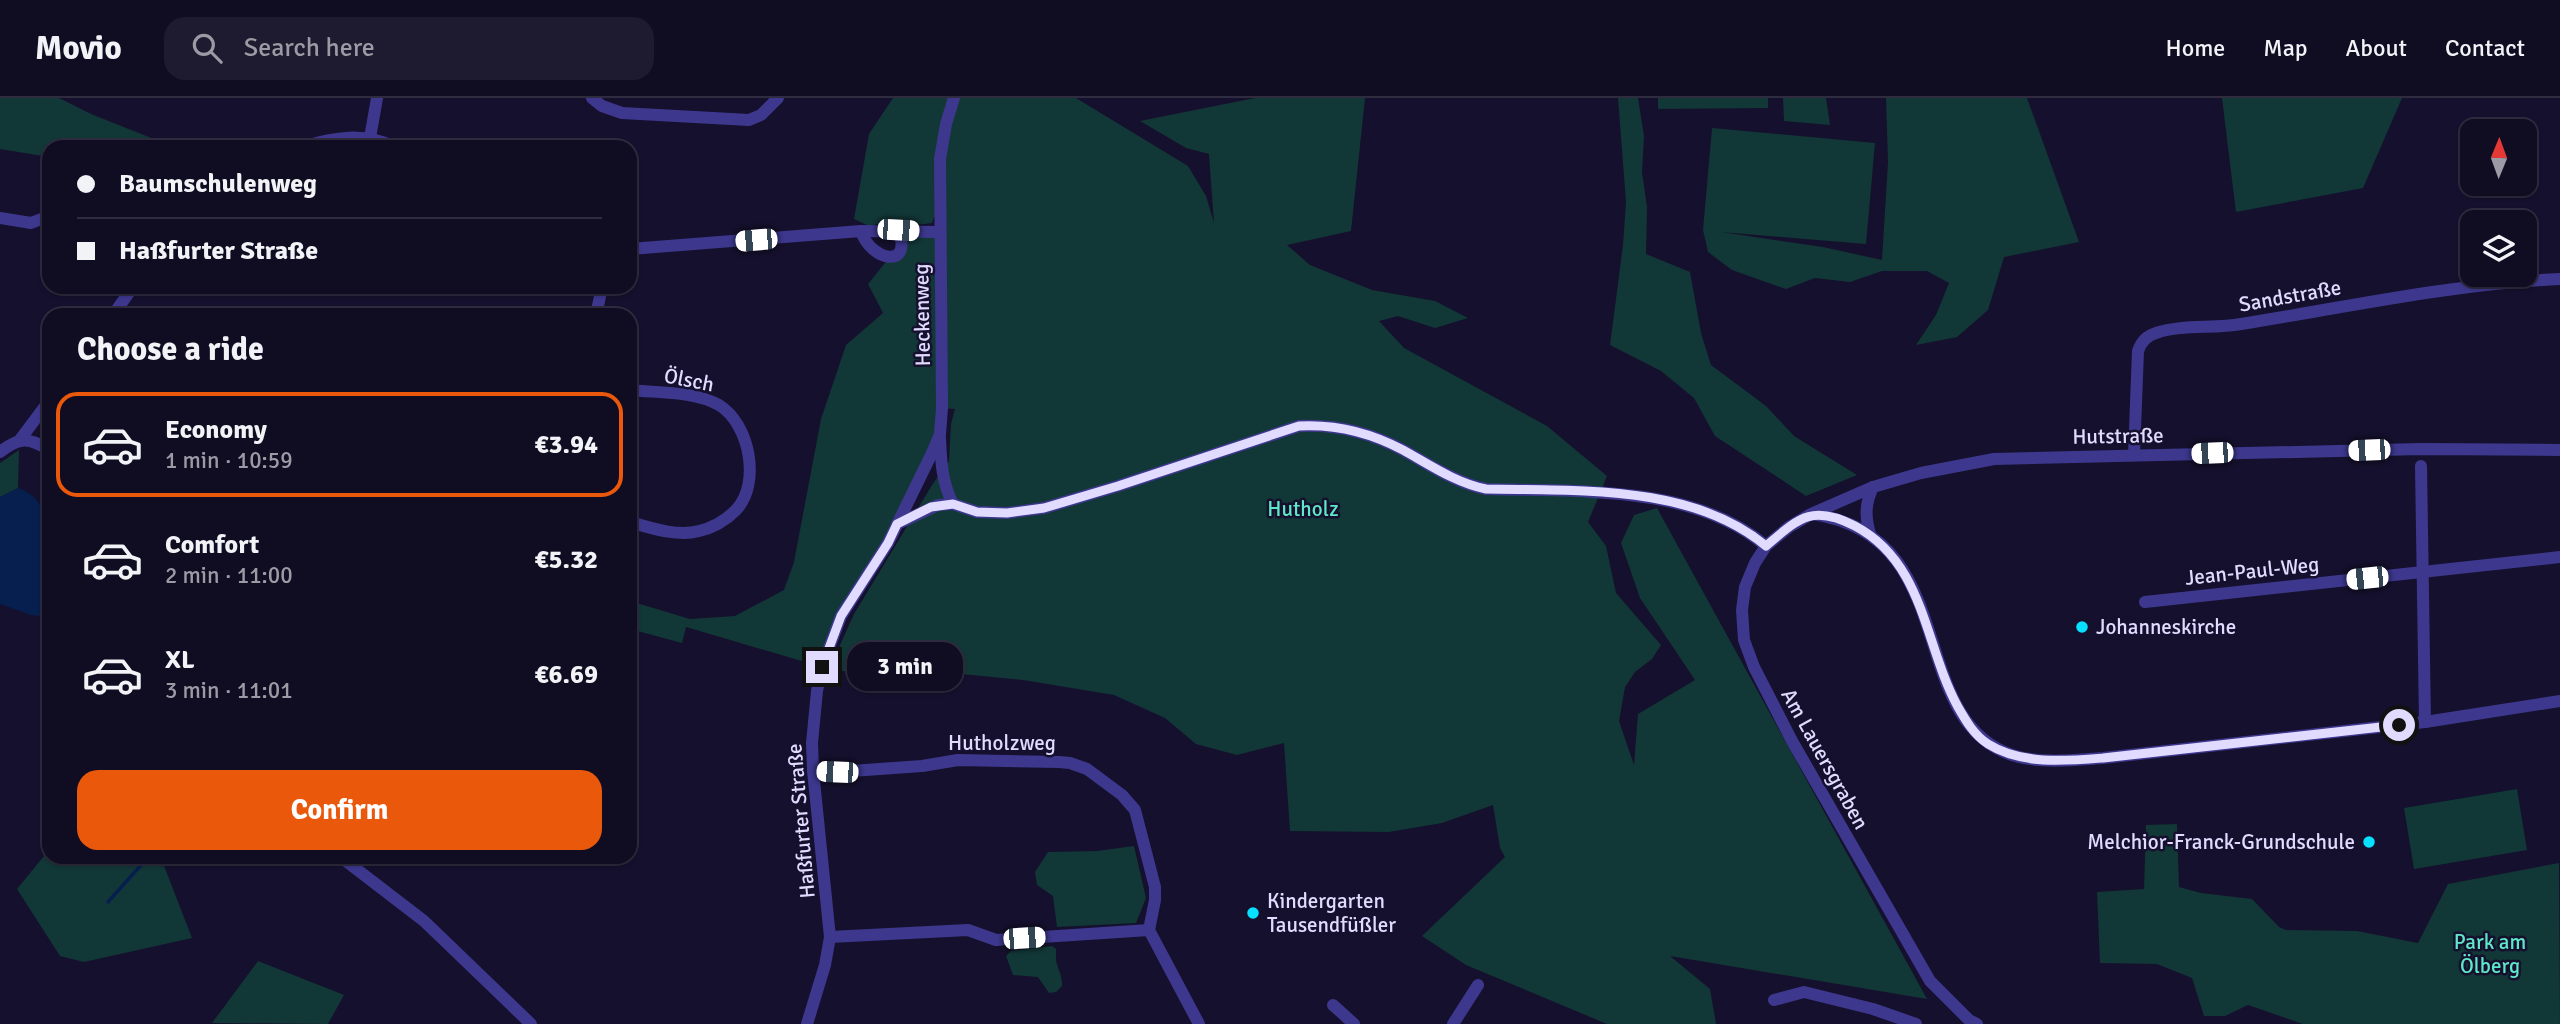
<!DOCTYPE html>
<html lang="en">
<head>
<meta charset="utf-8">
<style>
	body { margin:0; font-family:Signika,sans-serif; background:#1e1a2f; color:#f1f3f6; height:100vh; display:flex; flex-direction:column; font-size:26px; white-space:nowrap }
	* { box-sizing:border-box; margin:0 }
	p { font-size:23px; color:#9c9ba5 }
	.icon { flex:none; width:38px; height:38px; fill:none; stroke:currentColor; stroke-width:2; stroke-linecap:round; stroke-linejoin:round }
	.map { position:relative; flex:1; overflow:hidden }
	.panel { position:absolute; left:42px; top:210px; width:595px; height:556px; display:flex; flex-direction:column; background:#100c22; border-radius:21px; box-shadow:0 2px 5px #0004,0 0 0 2px #302c40 }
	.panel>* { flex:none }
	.hud { position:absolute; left:42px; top:42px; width:595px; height:154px; border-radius:21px; box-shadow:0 2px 5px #0004,0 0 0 2px #302c40; display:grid; align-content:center; height:154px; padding:0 35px; background:#100c22 }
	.needle { width:46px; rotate:1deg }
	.buttons { position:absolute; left:2460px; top:21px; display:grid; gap:14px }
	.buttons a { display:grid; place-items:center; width:77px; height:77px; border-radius:14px; background:#100c22; box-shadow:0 2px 5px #0004,0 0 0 2px #302c40; font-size:35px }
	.end { position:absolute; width:32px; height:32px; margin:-16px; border:9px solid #e0dbff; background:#111; box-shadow:0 0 0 4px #111 }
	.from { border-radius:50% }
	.bubble { position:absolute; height:49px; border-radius:21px; background:#100c22; box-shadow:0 2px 5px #0004,0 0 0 2px #302c40; font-size:23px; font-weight:800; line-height:49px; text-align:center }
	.car { position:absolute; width:21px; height:42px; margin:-21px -10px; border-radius:9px; box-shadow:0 0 5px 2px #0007; background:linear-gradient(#fff 24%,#345 0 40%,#fff 0 76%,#345 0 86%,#fff 0) }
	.hud b { display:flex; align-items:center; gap:24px; height:66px; font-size:26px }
	.hud b+b { border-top:2px solid #302c40 }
	.hud i { width:18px; height:18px; background:#f1f3f6 }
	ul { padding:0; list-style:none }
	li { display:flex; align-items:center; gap:21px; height:105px; margin:0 14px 10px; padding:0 21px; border:4px solid transparent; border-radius:21px }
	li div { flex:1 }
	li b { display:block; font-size:26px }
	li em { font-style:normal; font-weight:800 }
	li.on { border-color:#ea580c }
	li>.icon { width:63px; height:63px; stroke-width:1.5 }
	h2 { padding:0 35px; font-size:32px; line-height:84px }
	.button { display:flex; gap:14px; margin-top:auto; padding:14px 35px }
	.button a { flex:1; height:80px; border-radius:21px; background:#ea580c; color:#fff; font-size:28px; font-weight:800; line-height:80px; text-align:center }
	header { display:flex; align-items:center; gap:42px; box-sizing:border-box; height:98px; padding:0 35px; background:#100c22; border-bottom:2px solid #302c40 }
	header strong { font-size:33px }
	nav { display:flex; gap:38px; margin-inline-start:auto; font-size:24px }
	.search { width:490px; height:63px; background:#1e1a2f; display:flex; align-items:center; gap:18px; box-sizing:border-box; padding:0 24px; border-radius:21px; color:#9c9ba5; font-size:26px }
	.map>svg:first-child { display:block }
	.green { fill:#123737 }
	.water { fill:#071f4e }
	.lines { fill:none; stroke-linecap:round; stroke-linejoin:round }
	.stream { stroke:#071f4e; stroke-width:3.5 }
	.street { stroke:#3d388e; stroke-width:12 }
	.route { stroke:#e0dbff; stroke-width:9 }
	.poi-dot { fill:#07e1ff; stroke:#15102d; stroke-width:2.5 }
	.labels { text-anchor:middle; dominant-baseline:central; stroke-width:5; stroke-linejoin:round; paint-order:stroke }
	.street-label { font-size:21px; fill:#e0dbff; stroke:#15102d }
	.park-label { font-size:21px; fill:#5ee8c9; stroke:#15102d }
	.poi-label { font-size:21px; fill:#e0dbff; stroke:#15102d; text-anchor:start }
</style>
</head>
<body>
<header>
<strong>Movio</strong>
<div class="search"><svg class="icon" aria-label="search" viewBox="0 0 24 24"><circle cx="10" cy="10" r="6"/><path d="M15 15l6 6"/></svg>Search here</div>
<nav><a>Home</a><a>Map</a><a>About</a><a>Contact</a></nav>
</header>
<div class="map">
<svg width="2560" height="926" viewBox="0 0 2560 926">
	<rect width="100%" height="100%" fill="#15102d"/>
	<g class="green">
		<polygon points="0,0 59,0 91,16 174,49 49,49 49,59 0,51"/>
		<polygon points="893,0 949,0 937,111 932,125 901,129 883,125 869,128 854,121 869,36"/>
		<polygon points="954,0 1076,0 1188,68 1206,98 1214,125 1209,56 1186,50 1140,23 1255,0 1365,0 1351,133 1287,147 1310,167 1372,192 1435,203 1468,220 1435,230 1398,218 1379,223 1404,250 1547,328 1607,378 1588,424 1606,448 1616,495 1661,547 1652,561 1635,574 1625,589 1619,623 1634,667 1638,616 1695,582 1640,500 1621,445 1634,417 1657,410 1927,901 1670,858 1710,891 1716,926 1607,926 1466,867 1422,838 1505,759 1500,750 1493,707 1442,725 1389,734 1290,733 1284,645 1237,657 1196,646 1165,620 1114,597 1023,582 951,575 835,573 840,547 854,516 932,387 949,363 951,326 955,311 942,310 940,336 822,569 686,529 682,545 630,531 630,503 690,521 735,518 784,492 794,464 821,321 846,247 883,215 868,186 889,160 894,159 898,132 939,134 941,83"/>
		<polygon points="1618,0 1638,0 1644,38 1642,74 1647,109 1646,156 1690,174 1701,235 1711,267 1766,308 1794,338 1857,377 1806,398 1715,338 1694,300 1661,273 1610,247 1623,147 1626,104"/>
		<polygon points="1658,0 1768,0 1768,10 1658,11"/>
		<polygon points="1783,0 1826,0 1830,27 1784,23"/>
		<polygon points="1886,0 2027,0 2079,144 2004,159 1988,212 1957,239 1916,247 1936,217 1949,185 1927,173 1882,173 1850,184 1815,180 1786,191 1732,172 1708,154 1703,132 1712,30 1875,45 1866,146 1721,134 1823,149 1882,162 1888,64"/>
		<polygon points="2222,0 2402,0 2363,90 2236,114"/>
		<polygon points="19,352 18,390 0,399 0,365"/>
		<polygon points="2517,691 2527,752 2414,771 2404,710"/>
		<polygon points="2177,726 2179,789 2201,795 2252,801 2279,829 2286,832 2357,833 2418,845 2448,786 2559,765 2560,926 2303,926 2248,907 2225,918 2204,918 2192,880 2157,866 2100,865 2097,794 2144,791 2146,727"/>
		<polygon points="1134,748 1146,800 1136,825 1057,829 1053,798 1037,787 1035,774 1048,754 1097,753"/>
		<polygon points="49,752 49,760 161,760 192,840 84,864 60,858 17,791"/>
		<path d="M 1052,848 L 1056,851 C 1056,855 1056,858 1056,862 C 1057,870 1063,878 1062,888 L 1056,894 L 1049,895 L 1038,879 L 1013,877 L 1006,858 L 1011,853 Z"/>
		<polygon points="258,863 344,897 328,926 212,925"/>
	</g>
	<path class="water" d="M 18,390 C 35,396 42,407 49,423 L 49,519 L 31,517 L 0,506 L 0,399 Z"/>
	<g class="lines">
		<polyline class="stream" points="108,804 142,766 141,760"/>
		<g class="street">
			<polyline points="592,0 602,8 622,15 749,22 761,17 778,0"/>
			<polyline points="370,40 377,0"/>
			<path d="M 302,49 C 334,39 364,34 395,49"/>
			<polyline points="0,120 31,125 49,118"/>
			<path d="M 861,133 C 871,164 914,171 898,132"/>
			<polyline points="630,151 861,133 940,134"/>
			<polyline points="312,214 314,217"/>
			<polyline points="113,217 133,189"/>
			<polyline points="596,217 602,189"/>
			<path d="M 630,292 C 658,295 694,293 719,307 C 750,326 761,386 736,412 C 726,422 712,430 699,433 C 677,439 651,430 630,424"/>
			<path d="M 940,340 C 941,364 942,385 953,406"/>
			<polyline points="19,343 49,303"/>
			<path d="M 0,354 C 19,339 29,339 49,352"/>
			<path d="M 2134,357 L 2138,253 C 2141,244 2146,238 2156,235 C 2182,226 2213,231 2241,226 C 2347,209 2452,186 2560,181"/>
			<polyline points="2421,368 2425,624"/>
			<path d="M 1812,416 C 1964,437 1903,620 2012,657 C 2039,666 2074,662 2103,660 L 2425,624 L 2560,603"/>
			<path d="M 897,426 L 938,407 L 953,406 L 977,414 L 1007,415 L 1044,410 L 1118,388 L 1299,328 C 1336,326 1371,335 1403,352 C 1430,367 1456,385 1486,391 C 1577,394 1693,386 1766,448"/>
			<path d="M 1870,436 C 1865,418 1865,406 1873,389"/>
			<polyline points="2145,504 2560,459"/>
			<polyline points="813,673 837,674 922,668 958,662 1059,664 1070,665 1087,671 1122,697 1135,712 1155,789 1155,802 1149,832 1199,926"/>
			<polyline points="342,760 424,823 531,926"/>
			<polyline points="830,839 968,832 996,842 1149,832"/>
			<polyline points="1774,902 1804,894 1873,911 1916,926"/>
			<polyline points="1333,907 1354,926"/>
			<polyline points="807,926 825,867 830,839 813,673 812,645 817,593 822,569 841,518 888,445 932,355 940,336 942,310 940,61 946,26 954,0"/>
			<polyline points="1453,926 1478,887"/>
			<polyline points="1977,926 1969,922 1930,883 1792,643 1754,569 1744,542 1742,512 1745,489 1755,465 1766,448 1789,429 1811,416 1873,389 1921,375 1994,361 2421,351 2560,352"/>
		</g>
	</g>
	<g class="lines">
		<path class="route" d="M 822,569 L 841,518 L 888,445 L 897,426 L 931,409 L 953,406 L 977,414 L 1007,415 L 1044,410 L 1118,388 L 1299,328 C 1335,326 1371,335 1403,352 C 1430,367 1456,385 1486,391 C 1578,393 1692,386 1766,448 C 1799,420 1812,406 1855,428 C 1925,465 1924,547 1958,609 C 1966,623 1974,637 1988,646 C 2021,667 2066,663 2103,660 L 2399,627"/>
	</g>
	<g class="poi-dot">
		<circle cx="2082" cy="529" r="7"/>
		<circle cx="2369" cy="744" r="7"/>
		<circle cx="1253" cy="815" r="7"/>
	</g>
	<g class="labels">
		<g class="street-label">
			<text transform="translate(2290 198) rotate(-10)">Sandstraße</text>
			<text transform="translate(922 217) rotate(-91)">Heckenweg</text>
			<text transform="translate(689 282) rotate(11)">Ölsch</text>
			<text transform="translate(2118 338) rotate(-1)">Hutstraße</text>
			<text transform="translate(2252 473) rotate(-6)">Jean-Paul-Weg</text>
			<text x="1002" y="645">Hutholzweg</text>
			<text transform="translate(1825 661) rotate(61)">Am Lauersgraben</text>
			<text transform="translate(801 723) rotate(-95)">Haßfurter Straße</text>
		</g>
		<g class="park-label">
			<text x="1303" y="411">Hutholz</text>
			<text x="2490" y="844">Park am<tspan x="2490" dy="24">Ölberg</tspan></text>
		</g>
		<g class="poi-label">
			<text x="2096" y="529">Johanneskirche</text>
			<text x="2355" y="744" text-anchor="end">Melchior-Franck-Grundschule</text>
			<text x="1267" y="803">Kindergarten<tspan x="1267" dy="24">Tausendfüßler</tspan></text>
		</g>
	</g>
</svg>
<div class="buttons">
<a><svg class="needle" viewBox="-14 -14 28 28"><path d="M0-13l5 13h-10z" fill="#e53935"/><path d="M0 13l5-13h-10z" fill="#9c9ba5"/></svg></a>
<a><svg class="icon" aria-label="layers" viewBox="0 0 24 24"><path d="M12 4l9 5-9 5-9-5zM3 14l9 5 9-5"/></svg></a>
</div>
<i class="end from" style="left:2399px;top:627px"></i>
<i class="end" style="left:822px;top:569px"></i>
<div class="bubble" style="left:847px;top:544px;width:116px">3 min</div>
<i class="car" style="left:898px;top:132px;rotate:93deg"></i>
<i class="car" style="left:756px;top:142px;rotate:265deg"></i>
<i class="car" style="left:2369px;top:352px;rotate:268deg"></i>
<i class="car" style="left:2212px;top:355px;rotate:268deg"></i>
<i class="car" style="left:2367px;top:480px;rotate:264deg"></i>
<i class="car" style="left:837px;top:674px;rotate:272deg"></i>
<i class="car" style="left:1024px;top:840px;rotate:86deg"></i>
<div class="hud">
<b><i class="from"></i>Baumschulenweg</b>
<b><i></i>Haßfurter Straße</b>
</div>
<section class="panel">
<h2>Choose a ride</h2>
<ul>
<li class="on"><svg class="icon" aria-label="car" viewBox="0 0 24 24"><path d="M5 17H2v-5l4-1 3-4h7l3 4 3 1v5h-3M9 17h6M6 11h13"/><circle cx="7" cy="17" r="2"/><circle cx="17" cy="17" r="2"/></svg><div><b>Economy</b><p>1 min · 10:59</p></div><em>€3.94</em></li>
<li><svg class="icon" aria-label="car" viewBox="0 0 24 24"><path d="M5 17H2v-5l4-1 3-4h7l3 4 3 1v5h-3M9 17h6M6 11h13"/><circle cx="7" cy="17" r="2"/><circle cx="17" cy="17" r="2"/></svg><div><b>Comfort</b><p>2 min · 11:00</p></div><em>€5.32</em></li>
<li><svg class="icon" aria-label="car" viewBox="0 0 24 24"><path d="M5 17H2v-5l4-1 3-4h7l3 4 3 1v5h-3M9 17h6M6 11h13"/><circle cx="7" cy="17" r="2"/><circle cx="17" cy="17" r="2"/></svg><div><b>XL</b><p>3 min · 11:01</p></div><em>€6.69</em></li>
</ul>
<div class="button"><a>Confirm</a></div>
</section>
</div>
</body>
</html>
